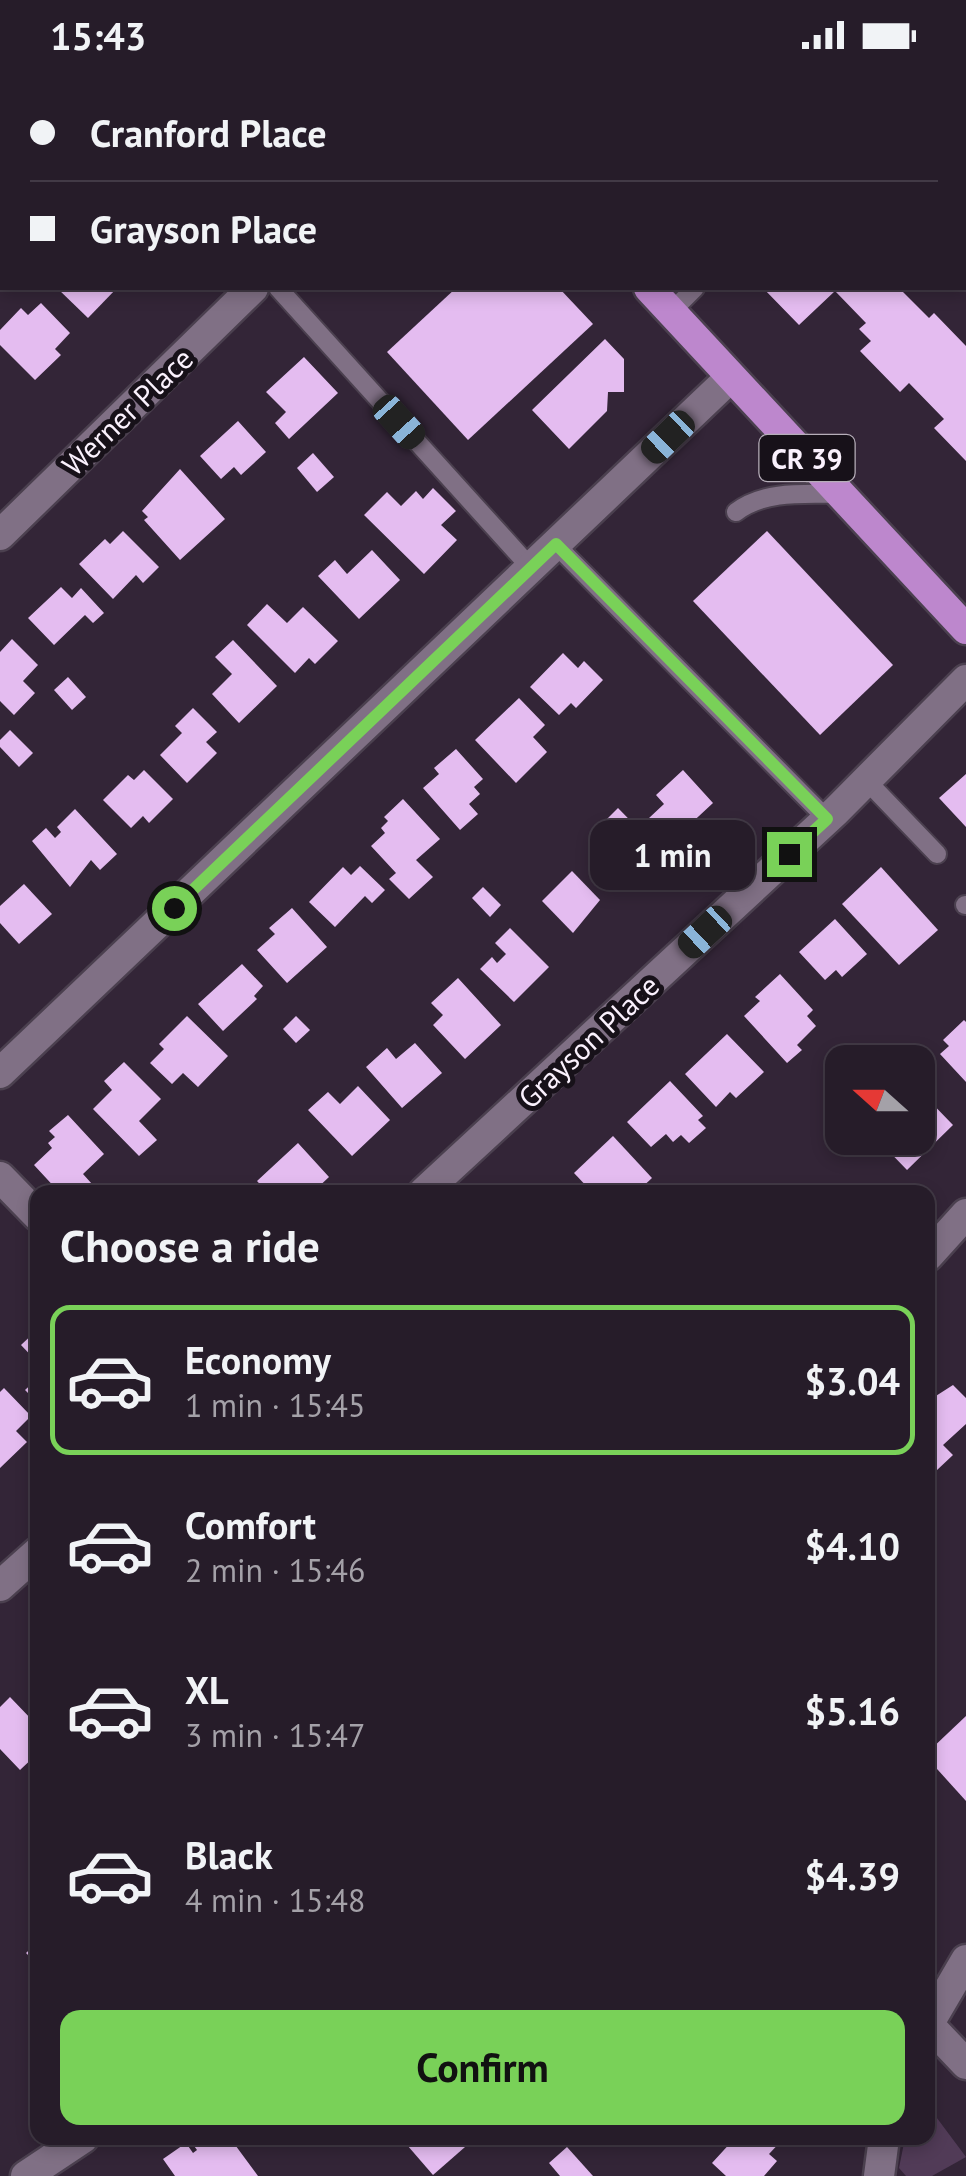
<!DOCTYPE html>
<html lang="en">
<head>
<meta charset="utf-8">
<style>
	body { margin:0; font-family:"PT Sans",sans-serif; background:#322935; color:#f1f3f6; height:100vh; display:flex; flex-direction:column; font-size:38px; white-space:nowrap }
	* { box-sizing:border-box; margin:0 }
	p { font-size:32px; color:#a4a1a8 }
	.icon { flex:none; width:55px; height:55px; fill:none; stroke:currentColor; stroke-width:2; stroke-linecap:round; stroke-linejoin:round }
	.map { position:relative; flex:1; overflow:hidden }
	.drawer { position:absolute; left:30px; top:1115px; width:905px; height:960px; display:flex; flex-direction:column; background:#261c29; border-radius:20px; box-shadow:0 5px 15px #0003,0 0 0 2px #423a46 }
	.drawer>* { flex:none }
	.top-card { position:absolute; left:0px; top:0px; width:968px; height:220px; box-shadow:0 5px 15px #0003,0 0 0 2px #423a46; display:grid; align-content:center; height:220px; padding:0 30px; background:#261c29 }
	.needle { width:65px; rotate:291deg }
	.fabs { position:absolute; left:825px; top:975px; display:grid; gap:20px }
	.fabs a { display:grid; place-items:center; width:110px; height:110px; border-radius:20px; background:#261c29; box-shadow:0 5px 15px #0003,0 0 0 2px #423a46; font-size:50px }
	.end { position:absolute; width:45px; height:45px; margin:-22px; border:12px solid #79d158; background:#111; box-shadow:0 0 0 5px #111 }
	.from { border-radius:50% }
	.bubble { position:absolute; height:70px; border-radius:20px; background:#261c29; box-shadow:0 5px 15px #0003,0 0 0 2px #423a46; font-size:32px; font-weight:800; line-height:70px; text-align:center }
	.car { position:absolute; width:30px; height:60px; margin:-30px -15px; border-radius:12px; box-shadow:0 0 8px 2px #0007; background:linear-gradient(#222 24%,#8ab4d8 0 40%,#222 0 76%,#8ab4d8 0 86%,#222 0) }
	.top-card b { display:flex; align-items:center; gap:35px; height:95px; font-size:38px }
	.top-card b+b { border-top:2px solid #423a46 }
	.top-card i { width:25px; height:25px; background:#f1f3f6 }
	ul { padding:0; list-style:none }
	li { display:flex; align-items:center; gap:30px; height:150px; margin:0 20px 15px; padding:0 10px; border:5px solid transparent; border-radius:20px }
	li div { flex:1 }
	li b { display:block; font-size:38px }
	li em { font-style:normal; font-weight:800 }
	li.selected { border-color:#79d158 }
	li>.icon { width:90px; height:90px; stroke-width:1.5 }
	h2 { padding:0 30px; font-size:45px; line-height:120px }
	.action { display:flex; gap:20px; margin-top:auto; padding:20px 30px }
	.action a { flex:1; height:115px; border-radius:20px; background:#79d158; color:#111; font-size:40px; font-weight:800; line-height:115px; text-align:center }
	.status { display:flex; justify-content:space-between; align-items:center; height:70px; padding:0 50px; background:#261c29; direction:ltr }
	.status svg { height:28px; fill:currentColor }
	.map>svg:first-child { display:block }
	.green { fill:#513b57 }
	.building { fill:#e4bcf0 }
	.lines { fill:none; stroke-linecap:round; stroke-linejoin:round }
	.lane-casing { stroke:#4b404f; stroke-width:22 }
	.street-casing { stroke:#4b404f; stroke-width:35 }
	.primary-casing { stroke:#4b404f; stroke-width:35 }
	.highway-casing { stroke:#4b404f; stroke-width:35 }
	.lane { stroke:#807085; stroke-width:18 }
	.street { stroke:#807085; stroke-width:30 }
	.primary { stroke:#bd87cd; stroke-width:30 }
	.highway { stroke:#e596fd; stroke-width:30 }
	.route { stroke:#79d158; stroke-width:12 }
	.labels { text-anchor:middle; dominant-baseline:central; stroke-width:10; stroke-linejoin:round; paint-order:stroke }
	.shield { fill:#171119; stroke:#b6aeb9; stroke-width:2.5 }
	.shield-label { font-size:28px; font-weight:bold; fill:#faf1fd }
	.street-label { font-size:30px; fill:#faf1fd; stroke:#171119 }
</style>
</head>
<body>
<div class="status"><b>15:43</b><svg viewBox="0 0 49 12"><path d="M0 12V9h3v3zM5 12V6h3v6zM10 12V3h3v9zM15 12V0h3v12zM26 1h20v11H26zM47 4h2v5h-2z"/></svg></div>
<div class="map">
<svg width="966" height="2106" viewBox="0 0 966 2106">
	<rect width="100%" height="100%" fill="#332537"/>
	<polygon class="green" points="928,2036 966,2087 932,2106 906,2106 899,2098 905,2068 928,2068"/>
	<g class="building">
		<polygon points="57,218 117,218 88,248"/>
		<polygon points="456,218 559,218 593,254 468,370 387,282"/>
		<polygon points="763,218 899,218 929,248 934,243 966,276 966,391 934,358 944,349 909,313 900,322 860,281 871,271 859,259 866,253 835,221 799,255"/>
		<polygon points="41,233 70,263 55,279 61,285 35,310 0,275 0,260 21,238 28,245"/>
		<polygon points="605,269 624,289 624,322 608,322 607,341 569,379 532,340"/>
		<polygon points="304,287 338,323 289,369 275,353 286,342 266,322"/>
		<polygon points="238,351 266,382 241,405 234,397 221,409 200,386"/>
		<polygon points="313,383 334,407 317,422 297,398"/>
		<polygon points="180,399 225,449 180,490 144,450 148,447 142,441"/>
		<polygon points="433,418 456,441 441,455 457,470 424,504 364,445 387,422 401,436 416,421 423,429"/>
		<polygon points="123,461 159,497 143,513 136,505 113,529 79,494 105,469 110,474"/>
		<polygon points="767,461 893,595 820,665 693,531"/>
		<polygon points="372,480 400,510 359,549 318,506 335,490 347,504"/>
		<polygon points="61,517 72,528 81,518 104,543 93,553 85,545 54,575 28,548"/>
		<polygon points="267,534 287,553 303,537 338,571 315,594 309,588 295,603 247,555"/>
		<polygon points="12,569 38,595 23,611 35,623 14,645 0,631 0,582"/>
		<polygon points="233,570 277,616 239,653 212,624 232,604 215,587"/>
		<polygon points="563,583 578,598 584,591 603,610 576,638 571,633 559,645 530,617"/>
		<polygon points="68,607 86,627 72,640 54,620"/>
		<polygon points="519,628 545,655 533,667 547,682 516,713 475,670"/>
		<polygon points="193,638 217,662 206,672 217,683 187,713 160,685 182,663 175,656"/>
		<polygon points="10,660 33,683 19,697 0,677 0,670"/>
		<polygon points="456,679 483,709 474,717 480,724 469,734 478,744 460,760 423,718 439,704 434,698"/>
		<polygon points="144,700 173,729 149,753 143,746 131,758 103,730 128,705 134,710"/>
		<polygon points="683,700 713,733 671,772 649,748 664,734 656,725"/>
		<polygon points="966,704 966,757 939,728"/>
		<polygon points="403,729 440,769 416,790 433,807 409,829 389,809 396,803 371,776 385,763 381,758 388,751 384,747"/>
		<polygon points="618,738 666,787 647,807 639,800 618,821 593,796 613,776 597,759"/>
		<polygon points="75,739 117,784 100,800 91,790 70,817 32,771 46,758 55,768 61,762 57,757"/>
		<polygon points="360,796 385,820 372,833 365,826 335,857 309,832 343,797 351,805"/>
		<polygon points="881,797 938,860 899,895 842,834"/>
		<polygon points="572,801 600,830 573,863 542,831"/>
		<polygon points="24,814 52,844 19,874 0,853 0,836"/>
		<polygon points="483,817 501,835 490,847 472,828"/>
		<polygon points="292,838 327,877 287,913 257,880 275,864 269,858"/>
		<polygon points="835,849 867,884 842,907 836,900 825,910 799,882"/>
		<polygon points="510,858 549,897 514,932 480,899 492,887 497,893 506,884 495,873"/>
		<polygon points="242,894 263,916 254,926 257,929 223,961 198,934"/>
		<polygon points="780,904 813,940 807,946 816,956 797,975 802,980 787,993 744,946 760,931 755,927"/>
		<polygon points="458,908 501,955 465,989 433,955 443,945 431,933"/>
		<polygon points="187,946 228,986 198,1017 183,1003 172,1014 150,993 164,979 159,974"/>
		<polygon points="296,946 310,960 296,973 283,959"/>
		<polygon points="964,950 966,952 966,1012 940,984 949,976 943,970"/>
		<polygon points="727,964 764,1002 736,1028 730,1022 716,1037 685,1004"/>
		<polygon points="415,973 442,1003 402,1038 366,997 387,978 396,989"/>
		<polygon points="124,992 161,1029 139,1051 157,1070 139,1086 93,1039 112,1020 104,1011"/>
		<polygon points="670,1011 703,1046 698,1050 706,1058 689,1073 681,1065 673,1072 666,1064 651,1077 627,1052"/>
		<polygon points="358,1016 390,1050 352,1086 308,1040 328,1022 340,1034"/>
		<polygon points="922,1023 953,1055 907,1100 876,1068 918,1068 918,1027"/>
		<polygon points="68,1045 104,1084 83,1104 92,1114 82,1122 59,1122 34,1095 52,1078 48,1073 55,1067 49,1061"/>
		<polygon points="613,1066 652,1108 637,1122 592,1122 574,1103"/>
		<polygon points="298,1073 329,1107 313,1122 306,1117 301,1122 267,1122 257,1111"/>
		<polygon points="38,1259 38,1293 21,1275"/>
		<polygon points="38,1308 38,1333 25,1320"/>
		<polygon points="953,1315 966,1328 966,1354 943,1375 953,1385 936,1401 928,1393 928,1331"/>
		<polygon points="4,1318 31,1346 16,1361 27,1372 0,1398 0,1322"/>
		<polygon points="10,1627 34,1652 28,1658 38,1668 38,1683 20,1700 0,1679 0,1637"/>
		<polygon points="966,1646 966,1731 928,1689 928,1682"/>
		<polygon points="38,1872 38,1895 26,1883"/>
		<polygon points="200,2068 230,2068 258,2106 175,2106 163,2089 186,2073 193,2083 197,2080 192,2073"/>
		<polygon points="401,2068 472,2068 473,2070 433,2105"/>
		<polygon points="745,2068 784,2068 769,2084 777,2091 764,2106 726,2106 712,2093 734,2069 742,2076 748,2070"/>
		<polygon points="567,2077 593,2106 560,2106 549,2093"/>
	</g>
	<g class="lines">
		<defs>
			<g id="lane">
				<polyline points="764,2 767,0"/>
				<polyline points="278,218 531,498"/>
				<polyline points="671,242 695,218"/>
				<path d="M 736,442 C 765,420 805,424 840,424"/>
				<polyline points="555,474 827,749"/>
				<polyline points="865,709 937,784"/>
				<polyline points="965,835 966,835"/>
			</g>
			<g id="street">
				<polyline points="477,2 479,0"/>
				<polyline points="0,465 253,218"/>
				<polyline points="0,1003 731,307"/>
				<polyline points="0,1107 38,1146"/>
				<polyline points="424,1122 836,741 966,610"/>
				<polyline points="928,1186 966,1144"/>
				<polyline points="0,1516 38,1482"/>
				<polyline points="928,1954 966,1994"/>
				<polyline points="928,1955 966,1890"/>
				<polyline points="26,2106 83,2068"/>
				<polyline points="879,2106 884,2068"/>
			</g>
			<polyline id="primary" points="649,218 966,559"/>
			<g id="highway">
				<polyline points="408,0 416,2"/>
				<polyline points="460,0 461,2"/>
			</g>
		</defs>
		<use href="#lane" class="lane-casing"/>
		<use href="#street" class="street-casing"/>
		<use href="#primary" class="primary-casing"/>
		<use href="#highway" class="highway-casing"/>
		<use href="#lane" class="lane"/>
		<use href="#street" class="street"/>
		<use href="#primary" class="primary"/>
		<use href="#highway" class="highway"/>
	</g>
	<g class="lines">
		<polyline class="route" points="174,838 556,474 827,749 789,784"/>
	</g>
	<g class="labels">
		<rect class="shield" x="759.5" y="365" width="95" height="46" rx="8"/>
		<g class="shield-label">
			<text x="807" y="388">CR 39</text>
		</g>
		<g class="street-label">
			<text transform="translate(127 341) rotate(-44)">Werner Place</text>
			<text transform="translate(588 971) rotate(-43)">Grayson Place</text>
		</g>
	</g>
</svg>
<div class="fabs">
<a><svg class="needle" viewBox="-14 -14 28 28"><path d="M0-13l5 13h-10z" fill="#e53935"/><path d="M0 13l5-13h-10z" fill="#a4a1a8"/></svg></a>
</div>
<i class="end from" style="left:174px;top:838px"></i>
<i class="end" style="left:789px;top:784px"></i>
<div class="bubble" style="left:590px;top:750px;width:165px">1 min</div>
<i class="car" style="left:399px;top:352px;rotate:138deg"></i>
<i class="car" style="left:668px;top:367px;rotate:226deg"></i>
<i class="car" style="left:705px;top:862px;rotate:227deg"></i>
<div class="top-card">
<b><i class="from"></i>Cranford Place</b>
<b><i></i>Grayson Place</b>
</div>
<section class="drawer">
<h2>Choose a ride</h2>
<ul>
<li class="selected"><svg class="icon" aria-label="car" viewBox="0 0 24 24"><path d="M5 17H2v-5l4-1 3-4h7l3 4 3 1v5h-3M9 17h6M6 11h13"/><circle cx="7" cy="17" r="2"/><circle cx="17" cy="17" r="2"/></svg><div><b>Economy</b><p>1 min · 15:45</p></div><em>$3.04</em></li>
<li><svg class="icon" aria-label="car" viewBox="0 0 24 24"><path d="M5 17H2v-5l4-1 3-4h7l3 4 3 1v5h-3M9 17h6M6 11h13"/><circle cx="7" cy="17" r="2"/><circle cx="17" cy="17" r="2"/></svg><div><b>Comfort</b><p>2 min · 15:46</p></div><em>$4.10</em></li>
<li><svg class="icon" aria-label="car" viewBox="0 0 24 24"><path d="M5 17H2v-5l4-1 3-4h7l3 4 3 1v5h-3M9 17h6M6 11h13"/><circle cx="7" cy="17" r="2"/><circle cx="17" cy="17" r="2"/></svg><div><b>XL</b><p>3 min · 15:47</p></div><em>$5.16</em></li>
<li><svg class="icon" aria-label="car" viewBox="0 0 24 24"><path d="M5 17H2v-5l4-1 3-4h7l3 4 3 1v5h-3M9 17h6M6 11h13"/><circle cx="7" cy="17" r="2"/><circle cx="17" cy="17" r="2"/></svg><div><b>Black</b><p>4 min · 15:48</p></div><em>$4.39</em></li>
</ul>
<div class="action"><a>Confirm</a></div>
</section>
</div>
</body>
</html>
